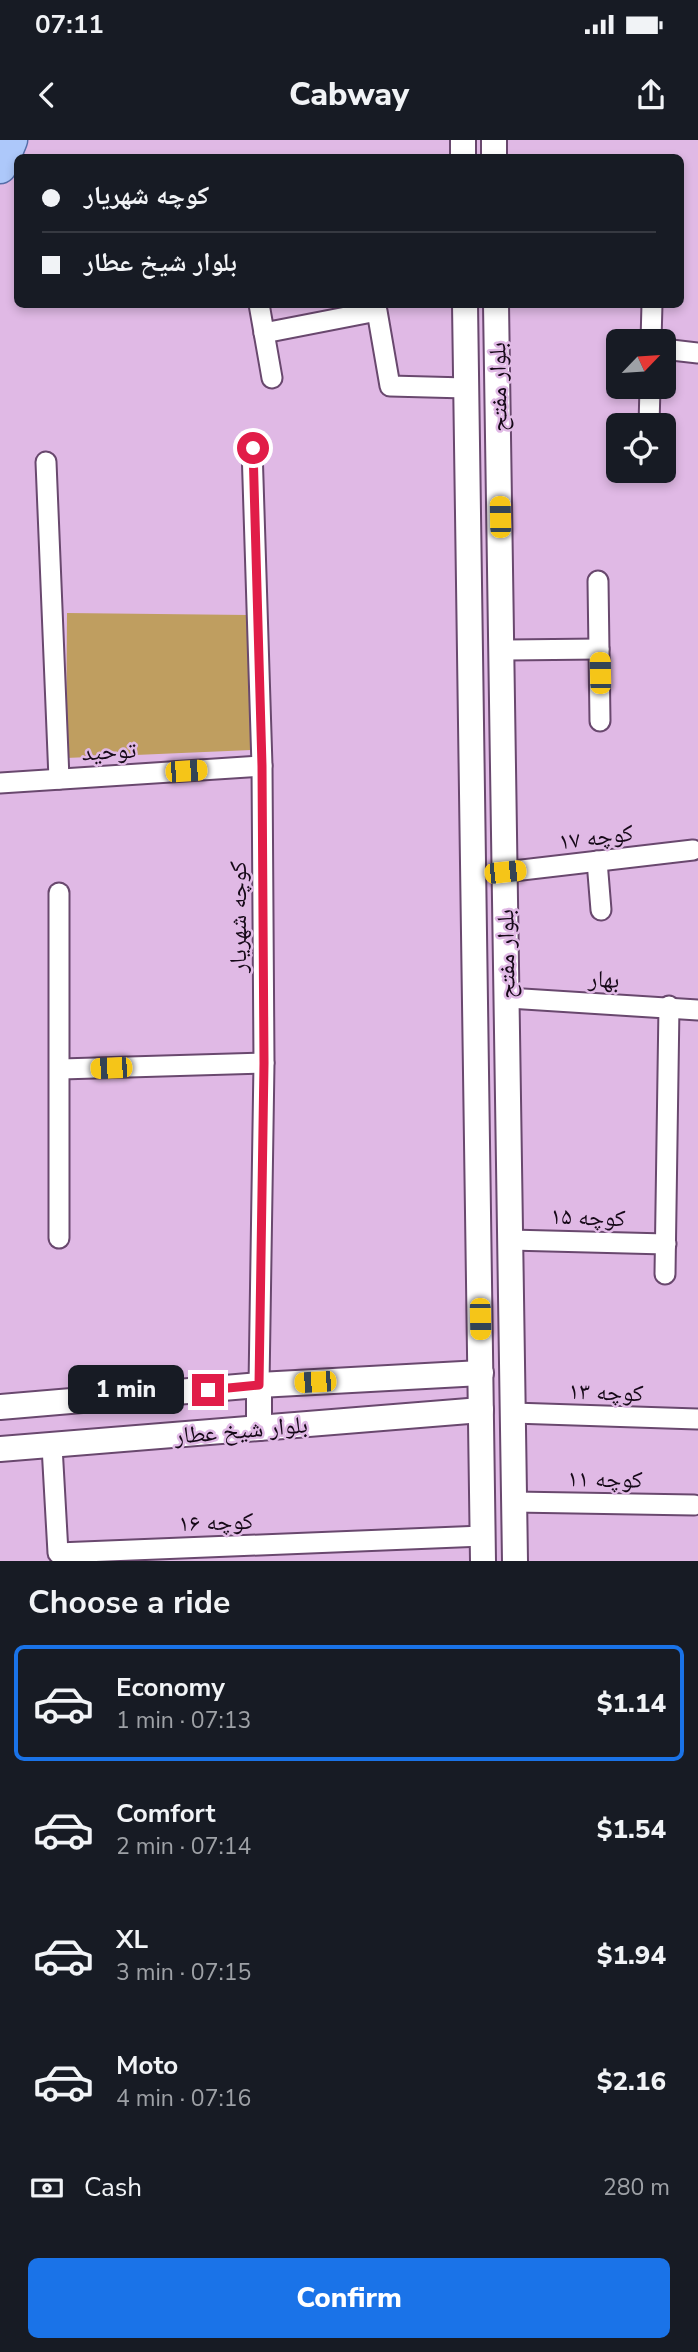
<!DOCTYPE html>
<html lang="en">
<head>
<meta charset="utf-8">
<style>
	body { margin:0; font-family:"Nunito Sans","Noto Naskh Arabic",sans-serif; background:#20242c; color:#f1f3f6; height:100vh; display:flex; flex-direction:column; font-size:26px; white-space:nowrap }
	* { box-sizing:border-box; margin:0 }
	p { font-size:23px; color:#9ea1a6 }
	.icon { flex:none; width:38px; height:38px; fill:none; stroke:currentColor; stroke-width:2; stroke-linecap:round; stroke-linejoin:round }
	.map { position:relative; height:1421px; overflow:hidden }
	.panel { display:flex; flex-direction:column; background:#171b24; flex:1 }
	.panel>* { flex:none }
	.hud { position:absolute; left:14px; top:14px; width:670px; height:154px; border-radius:10px; box-shadow:0 4px 10px #0003; display:grid; align-content:center; height:154px; padding:0 28px; background:#171b24 }
	.needle { width:46px; rotate:65deg }
	.tools { position:absolute; left:606px; top:189px; display:grid; gap:14px }
	.tools a { display:grid; place-items:center; width:70px; height:70px; border-radius:10px; background:#171b24; box-shadow:0 4px 10px #0003; font-size:35px }
	.end { position:absolute; width:32px; height:32px; margin:-16px; border:9px solid #e11d48; background:#fff; box-shadow:0 0 0 4px #fff }
	.from { border-radius:50% }
	.bubble { position:absolute; height:49px; border-radius:10px; background:#171b24; box-shadow:0 4px 10px #0003; font-size:23px; font-weight:800; line-height:49px; text-align:center }
	.car { position:absolute; width:21px; height:42px; margin:-21px -10px; border-radius:9px; box-shadow:0 0 5px 2px #0007; background:linear-gradient(#f5c518 24%,#345 0 40%,#f5c518 0 76%,#345 0 86%,#f5c518 0) }
	.hud b { display:flex; align-items:center; gap:24px; height:66px; font-size:26px }
	.hud b+b { border-top:2px solid #363941 }
	.hud i { width:18px; height:18px; background:#f1f3f6 }
	ul { padding:0; list-style:none }
	li { display:flex; align-items:center; gap:21px; height:116px; margin:0 14px 10px; padding:0 14px; border:4px solid transparent; border-radius:10px }
	li div { flex:1 }
	li b { display:block; font-size:26px }
	li em { font-style:normal; font-weight:800 }
	li.current { border-color:#1a73e8 }
	li>.icon { width:63px; height:63px; stroke-width:1.5 }
	h2 { padding:0 28px; font-size:32px; line-height:84px }
	.pay { display:flex; align-items:center; gap:18px; height:77px; padding:0 28px; font-size:26px }
	.pay p { margin-inline-start:auto }
	.button { display:flex; gap:14px; margin-top:auto; padding:14px 28px }
	.button a { flex:1; height:80px; border-radius:10px; background:#1a73e8; color:#fff; font-size:28px; font-weight:800; line-height:80px; text-align:center }
	.status { display:flex; justify-content:space-between; align-items:center; height:49px; padding:0 35px; background:#171b24; direction:ltr }
	.status svg { height:19px; fill:currentColor }
	header { display:flex; justify-content:space-between; align-items:center; height:91px; padding:0 28px; background:#171b24; font-size:32px; font-weight:800 }
	.map>svg:first-child { display:block }
	.green { fill:#bf9e60 }
	.lines { fill:none; stroke-linecap:round; stroke-linejoin:round }
	.minor-casing { stroke:#69486e; stroke-width:23 }
	.tertiary-casing { stroke:#69486e; stroke-width:28 }
	.primary-casing { stroke:#556ea9; stroke-width:35 }
	.minor { stroke:#fff; stroke-width:19 }
	.tertiary { stroke:#fff; stroke-width:24 }
	.primary { stroke:#adc8fa; stroke-width:32 }
	.route { stroke:#e11d48; stroke-width:9 }
	.labels { text-anchor:middle; dominant-baseline:central; stroke-width:5; stroke-linejoin:round; paint-order:stroke }
	.street-label { font-size:24px; fill:#160918; stroke:#e0b9e5 }
</style>
</head>
<body>
<div class="status"><b>07:11</b><svg viewBox="0 0 49 12"><path d="M0 12V9h3v3zM5 12V6h3v6zM10 12V3h3v9zM15 12V0h3v12zM26 1h20v11H26zM47 4h2v5h-2z"/></svg></div>
<header><svg class="icon" aria-label="back" viewBox="0 0 24 24"><path d="M15 5l-7 7 7 7"/></svg>Cabway<svg class="icon" aria-label="share" viewBox="0 0 24 24"><path d="M12 15V3M7 8l5-5 5 5M5 13v7h14v-7"/></svg></header>
<div class="map">
<svg width="698" height="1421" viewBox="0 0 698 1421">
	<rect width="100%" height="100%" fill="#e0b9e5"/>
	<polygon class="green" points="67,473 248,475 251,610 66,618"/>
	<g class="lines">
		<defs>
			<g id="minor">
				<polyline points="259,164 272,238"/>
				<polyline points="264,193 377,171 390,246 466,248"/>
				<polyline points="651,201 652,164"/>
				<polyline points="663,209 698,213"/>
				<polyline points="649,285 650,247"/>
				<polyline points="252,308 262,626 264,923 259,1245"/>
				<polyline points="46,322 59,639"/>
				<polyline points="598,441 600,581"/>
				<polyline points="502,510 599,509"/>
				<polyline points="0,643 262,626"/>
				<polyline points="597,721 601,770"/>
				<polyline points="505,732 693,710"/>
				<polyline points="507,858 698,870"/>
				<polyline points="61,929 264,923"/>
				<polyline points="59,1098 59,753"/>
				<polyline points="510,1100 666,1104"/>
				<polyline points="665,1134 669,866"/>
				<polyline points="513,1273 697,1279"/>
				<polyline points="52,1306 58,1413 483,1396"/>
				<polyline points="514,1362 694,1365"/>
			</g>
			<g id="tertiary">
				<polyline points="463,0 463,18"/>
				<polyline points="494,0 494,18"/>
				<polyline points="465,164 483,1421"/>
				<polyline points="496,164 515,1421"/>
				<polyline points="0,1267 259,1245 481,1233"/>
				<polyline points="259,1288 259,1245"/>
				<polyline points="0,1309 481,1270"/>
			</g>
			<polyline id="primary" points="0,27 11,0"/>
		</defs>
		<use href="#minor" class="minor-casing"/>
		<use href="#tertiary" class="tertiary-casing"/>
		<use href="#primary" class="primary-casing"/>
		<use href="#minor" class="minor"/>
		<use href="#tertiary" class="tertiary"/>
		<use href="#primary" class="primary"/>
	</g>
	<g class="lines">
		<polyline class="route" points="208,1250 259,1245 264,923 262,626 253,308"/>
	</g>
	<g class="labels">
		<g class="street-label">
			<text transform="translate(498 247) rotate(-91)">بلوار مفتح</text>
			<text transform="translate(109 611) rotate(-3)">توحید</text>
			<text transform="translate(596 697) rotate(-7)">کوچه ۱۷</text>
			<text transform="translate(238 777) rotate(-90)">کوچه شهریار</text>
			<text transform="translate(506 814) rotate(-91)">بلوار مفتح</text>
			<text transform="translate(604 839) rotate(3)">بهار</text>
			<text transform="translate(588 1077) rotate(2)">کوچه ۱۵</text>
			<text transform="translate(606 1252) rotate(2)">کوچه ۱۳</text>
			<text transform="translate(241 1290) rotate(-5)">بلوار شیخ عطار</text>
			<text transform="translate(605 1339) rotate(1)">کوچه ۱۱</text>
			<text transform="translate(216 1382) rotate(-2)">کوچه ۱۶</text>
		</g>
	</g>
</svg>
<div class="tools">
<a><svg class="needle" viewBox="-14 -14 28 28"><path d="M0-13l5 13h-10z" fill="#e53935"/><path d="M0 13l5-13h-10z" fill="#9ea1a6"/></svg></a>
<a><svg class="icon" aria-label="locate" viewBox="0 0 24 24"><circle cx="12" cy="12" r="6"/><path d="M12 2v4M12 18v4M2 12h4M18 12h4"/></svg></a>
</div>
<i class="end from" style="left:253px;top:308px"></i>
<i class="end" style="left:208px;top:1250px"></i>
<div class="bubble" style="left:68px;top:1225px;width:116px">1 min</div>
<i class="car" style="left:500px;top:377px;rotate:359deg"></i>
<i class="car" style="left:600px;top:533px;rotate:359deg"></i>
<i class="car" style="left:186px;top:631px;rotate:86deg"></i>
<i class="car" style="left:505px;top:732px;rotate:84deg"></i>
<i class="car" style="left:111px;top:928px;rotate:268deg"></i>
<i class="car" style="left:480px;top:1179px;rotate:179deg"></i>
<i class="car" style="left:315px;top:1242px;rotate:267deg"></i>
<div class="hud">
<b><i class="from"></i>کوچه شهریار</b>
<b><i></i>بلوار شیخ عطار</b>
</div>
</div>
<section class="panel">
<h2>Choose a ride</h2>
<ul>
<li class="current"><svg class="icon" aria-label="car" viewBox="0 0 24 24"><path d="M5 17H2v-5l4-1 3-4h7l3 4 3 1v5h-3M9 17h6M6 11h13"/><circle cx="7" cy="17" r="2"/><circle cx="17" cy="17" r="2"/></svg><div><b>Economy</b><p>1 min · 07:13</p></div><em>$1.14</em></li>
<li><svg class="icon" aria-label="car" viewBox="0 0 24 24"><path d="M5 17H2v-5l4-1 3-4h7l3 4 3 1v5h-3M9 17h6M6 11h13"/><circle cx="7" cy="17" r="2"/><circle cx="17" cy="17" r="2"/></svg><div><b>Comfort</b><p>2 min · 07:14</p></div><em>$1.54</em></li>
<li><svg class="icon" aria-label="car" viewBox="0 0 24 24"><path d="M5 17H2v-5l4-1 3-4h7l3 4 3 1v5h-3M9 17h6M6 11h13"/><circle cx="7" cy="17" r="2"/><circle cx="17" cy="17" r="2"/></svg><div><b>XL</b><p>3 min · 07:15</p></div><em>$1.94</em></li>
<li><svg class="icon" aria-label="car" viewBox="0 0 24 24"><path d="M5 17H2v-5l4-1 3-4h7l3 4 3 1v5h-3M9 17h6M6 11h13"/><circle cx="7" cy="17" r="2"/><circle cx="17" cy="17" r="2"/></svg><div><b>Moto</b><p>4 min · 07:16</p></div><em>$2.16</em></li>
</ul>
<div class="pay"><svg class="icon" aria-label="cash" viewBox="0 0 24 24"><path d="M3 7h18v10H3z"/><circle cx="12" cy="12" r="2"/></svg>Cash<p>280 m</p></div>
<div class="button"><a>Confirm</a></div>
</section>
</body>
</html>
